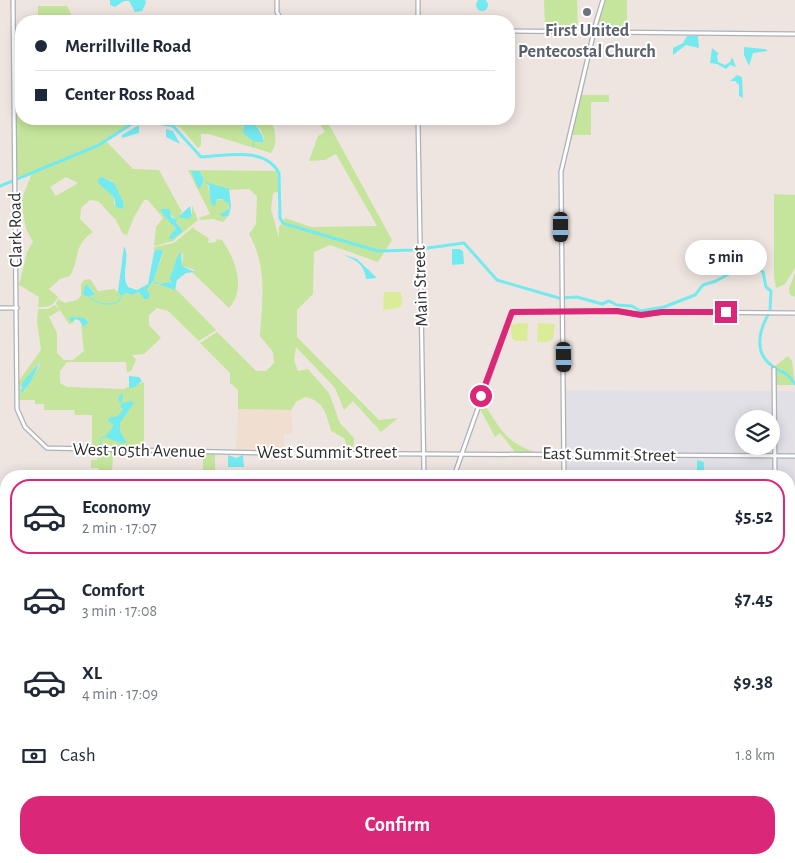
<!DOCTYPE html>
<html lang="en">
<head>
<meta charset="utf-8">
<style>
	body { margin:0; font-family:"Alegreya Sans",sans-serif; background:#f2f2f3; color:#1f2937; height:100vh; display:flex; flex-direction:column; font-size:19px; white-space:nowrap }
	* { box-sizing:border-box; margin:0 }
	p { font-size:16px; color:#747a83 }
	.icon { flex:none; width:28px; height:28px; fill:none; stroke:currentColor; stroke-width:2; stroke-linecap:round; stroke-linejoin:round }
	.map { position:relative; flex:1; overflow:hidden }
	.panel { position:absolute; left:0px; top:470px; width:795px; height:394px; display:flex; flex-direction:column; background:#fff; border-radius:20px 20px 0 0; box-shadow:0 2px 12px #0003 }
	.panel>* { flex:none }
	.top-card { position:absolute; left:15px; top:15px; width:500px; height:110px; border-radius:20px; box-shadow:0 2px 12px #0003; display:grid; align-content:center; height:110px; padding:0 20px; background:#fff }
	.fabs { position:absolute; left:735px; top:410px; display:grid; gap:10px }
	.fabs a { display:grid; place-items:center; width:45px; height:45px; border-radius:50%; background:#fff; box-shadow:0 2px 12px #0003; font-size:25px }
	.end { position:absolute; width:22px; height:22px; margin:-11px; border:6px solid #db2777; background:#fff; box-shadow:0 0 0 2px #fff }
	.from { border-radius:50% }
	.bubble { position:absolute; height:35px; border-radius:18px; background:#fff; box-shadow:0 2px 12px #0003; font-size:16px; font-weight:700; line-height:35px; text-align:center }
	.car { position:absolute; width:15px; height:30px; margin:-15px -8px; border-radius:6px; box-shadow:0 0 4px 1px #0007; background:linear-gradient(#222 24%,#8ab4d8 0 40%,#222 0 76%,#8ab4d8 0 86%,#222 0) }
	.top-card b { display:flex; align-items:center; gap:18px; height:48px; font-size:19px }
	.top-card b+b { border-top:1px solid #e0e1e3 }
	.top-card i { width:12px; height:12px; background:#1f2937 }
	ul { padding:9px 0 0; list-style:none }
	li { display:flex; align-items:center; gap:15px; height:75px; margin:0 10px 8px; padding:0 10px; border:2px solid transparent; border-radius:20px }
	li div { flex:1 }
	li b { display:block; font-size:19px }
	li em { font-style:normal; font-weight:700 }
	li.active { border-color:#db2777 }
	li>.icon { width:45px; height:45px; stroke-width:1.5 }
	.pay { display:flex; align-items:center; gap:12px; height:55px; padding:0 20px; font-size:19px }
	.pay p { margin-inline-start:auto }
	.action { display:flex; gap:10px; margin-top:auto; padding:10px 20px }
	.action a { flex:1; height:58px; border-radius:20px; background:#db2777; color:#fff; font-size:20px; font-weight:700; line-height:58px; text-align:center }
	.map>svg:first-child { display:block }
	.industrial { fill:#e1e0e7; fill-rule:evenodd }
	.education { fill:#f0ded0 }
	.green { fill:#c5e59c; fill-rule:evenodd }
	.pitch { fill:#dbec98 }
	.water { fill:#73eaf0 }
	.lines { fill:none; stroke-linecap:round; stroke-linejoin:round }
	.stream { stroke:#73eaf0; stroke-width:1 }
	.river { stroke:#73eaf0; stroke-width:3 }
	.secondary-casing { stroke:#adb2b9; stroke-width:5.5 }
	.primary-casing { stroke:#c4c4c4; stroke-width:6 }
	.secondary { stroke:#fff; stroke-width:3 }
	.primary { stroke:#f2b161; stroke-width:4 }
	.route { stroke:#db2777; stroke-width:6 }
	.worship-dot { fill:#6b7280; stroke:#fff; stroke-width:2 }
	.labels { text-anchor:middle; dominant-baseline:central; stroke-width:4; stroke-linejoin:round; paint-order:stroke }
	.worship-label { font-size:18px; font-weight:bold; fill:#5b616d; stroke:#fff }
	.street-label { font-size:18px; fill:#2d2d2d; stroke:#fff }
</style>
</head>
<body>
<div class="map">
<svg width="795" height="863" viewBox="0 0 795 863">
	<rect width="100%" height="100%" fill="#efe5e0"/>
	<path class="industrial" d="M 566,390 L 795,391 L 794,594 L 789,594 L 789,476 L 566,476 ZM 744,419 L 771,419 L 771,446 L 744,446 Z"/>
	<g class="education">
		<polygon points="238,409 291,410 293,434 284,434 284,452 236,452"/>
		<rect x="496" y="858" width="44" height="5"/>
	</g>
	<g class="green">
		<polygon points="544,0 577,0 578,27 545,26"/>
		<polygon points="605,0 627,0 627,27 597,27"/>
		<polygon points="38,6 67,6 71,14 69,21 38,21"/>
		<path d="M 21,51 L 21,119 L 138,119 L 105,140 L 133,169 L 159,170 L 182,212 L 179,215 L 189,218 L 192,216 L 192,205 L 198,220 L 173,241 L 154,246 L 156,227 L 163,218 L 148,200 L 144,200 L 134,217 L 127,235 L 123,234 L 116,220 L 98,201 L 90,200 L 81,208 L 80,219 L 93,232 C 73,245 80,259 70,276 L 60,279 L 49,289 L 58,297 C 53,307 48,307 38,307 L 39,297 L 19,285 L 27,252 L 33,242 L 26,229 L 21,201 L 32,173 L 41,170 L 17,177 L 15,52 ZM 66,177 L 78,183 L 56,196 L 50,187 ZM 101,177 L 112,181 L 123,201 L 124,209 L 114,204 L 114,197 L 100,184 ZM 163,214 L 170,214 L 175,219 L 176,217 L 176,223 L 182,229 L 182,232 L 173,239 L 169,237 L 176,228 Z"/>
		<polygon points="581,95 609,95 609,102 591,102 591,135 572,135"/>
		<path d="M 142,119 L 241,119 L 246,136 L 263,142 L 264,140 L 261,130 L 248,119 L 270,119 C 276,129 278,144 271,153 L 209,134 L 201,134 L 201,145 L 198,148 L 180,127 Z"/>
		<path d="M 317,119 L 326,119 L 392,240 L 378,262 L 330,245 L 314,252 L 313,294 L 297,310 L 297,337 L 379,420 L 398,418 L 381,432 L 353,401 L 344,410 L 335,388 L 296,347 L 294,360 L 298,371 L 308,369 L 329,393 L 340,423 L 354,438 L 353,451 L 349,451 L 344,438 L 331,431 C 326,413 324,401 305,397 L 296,402 L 291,410 L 238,409 L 238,390 L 230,383 L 230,373 L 200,343 L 217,332 L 256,371 L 266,371 L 274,363 L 273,352 L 260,336 C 262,300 268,268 249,234 L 256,224 L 257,196 L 249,189 L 229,190 L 207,183 L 212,202 L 215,204 L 215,200 C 221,198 225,200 229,204 L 228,211 L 225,213 L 220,212 L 229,215 L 231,213 L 223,222 L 213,219 L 200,220 L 199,218 L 210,214 L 188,170 L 277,171 L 279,191 L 273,193 L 271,209 L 279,238 L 279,227 L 285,218 L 311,227 L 377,226 L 336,154 L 325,160 L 309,161 L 318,136 L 325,132 ZM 191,171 L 200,171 L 204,182 L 199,188 Z"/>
		<polygon points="774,194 795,195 795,268 785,284 776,288 774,277"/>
		<path d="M 193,227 C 198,233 204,234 209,239 L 208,243 L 216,242 L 217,239 L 222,240 C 235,259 247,288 229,308 L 192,272 L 195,270 L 182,266 L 183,254 L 180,253 C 174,260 175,270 169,278 L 172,283 L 168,282 L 161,284 L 156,281 L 156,284 L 176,289 L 216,330 L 199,341 L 168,311 L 157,308 L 149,315 L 149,325 L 161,338 L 144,354 L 132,355 L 136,360 L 131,371 L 127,372 L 126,362 L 67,362 L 60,371 L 60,383 L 67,387 L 123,389 L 144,382 L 144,450 L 92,449 L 92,415 L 75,415 L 74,410 L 44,410 L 44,404 L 35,404 L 35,400 L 18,400 L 18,382 L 41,350 L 37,322 L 38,309 L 48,309 L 55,305 L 60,310 L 49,317 L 57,333 L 57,353 L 64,360 L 73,360 L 84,351 L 81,325 L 84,327 L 89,320 L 72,317 L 72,322 L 74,319 L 77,320 L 75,319 L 73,323 L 69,324 L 56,304 L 58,299 L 65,303 L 77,300 L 81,296 L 81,284 L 84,280 L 90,279 L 98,291 L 114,289 L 121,294 L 126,293 L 132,295 L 139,292 L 143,297 L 149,294 L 147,289 L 154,280 L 163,253 L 158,249 L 154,252 L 154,247 L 174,243 ZM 87,284 L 95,293 L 89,297 L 83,295 L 84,287 ZM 38,363 L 40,364 C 36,374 29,382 25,391 L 20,388 Z"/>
		<polygon points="795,273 795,297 790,295 789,288"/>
		<polygon points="788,356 792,361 795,385 776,385 775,366"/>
		<path d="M 479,404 L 484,404 C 501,429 505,442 535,452 L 515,452 L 500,433 L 495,437 L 479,407 Z"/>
		<polygon points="97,451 113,452 112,476 99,476 99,468 91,468 91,460 97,460"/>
		<rect x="203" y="453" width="12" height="23"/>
		<path d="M 6,602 L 6,670 C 0,657 0,623 0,607 Z"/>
		<polygon points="6,676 6,728 0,728 0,683"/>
	</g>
	<g class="pitch">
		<polygon points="384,292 401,292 402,304 399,308 383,310"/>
		<polygon points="528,323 527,341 516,341 512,338 510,324"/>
		<polygon points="538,323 555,324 553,339 547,342 537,342"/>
	</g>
	<g class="water">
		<circle cx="482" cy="5" r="6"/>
		<polygon points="110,0 145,0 146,3 142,11 135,12 129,1 124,1 115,7 110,5"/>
		<polygon points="687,36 698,36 699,48 686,45 673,55 673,48 683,43"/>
		<polygon points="744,47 765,49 768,51 753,53 749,66 744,55"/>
		<polygon points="712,48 719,54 717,55 718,62 725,65 730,62 732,57 736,67 730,65 726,69 717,64 710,63"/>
		<polygon points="737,75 742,77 743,98 739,96 739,85 735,81 730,81"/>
		<path d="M 241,119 C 253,118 261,130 264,142 C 255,143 248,139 243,132 L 244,124 L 239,120 Z"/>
		<polygon points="139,125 139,133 122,138 122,135"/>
		<polygon points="166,129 173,131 180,144 166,137"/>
		<polygon points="191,171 200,171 204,181 200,188 198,188"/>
		<polygon points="102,177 114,183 123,201 124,209 116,207 114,197 98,183 99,178"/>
		<polygon points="205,182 229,189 231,206 229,215 223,217 220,214 229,209 229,204 222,199 217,199 215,206 211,204 209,186"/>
		<polygon points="190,206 192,216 188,219 178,217"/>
		<path d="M 162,209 L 170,209 L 171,217 L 175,219 L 177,217 L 176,223 L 182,229 L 182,232 L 173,239 L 169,239 L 169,237 L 176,228 C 170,223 165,217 160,210 Z"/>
		<path d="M 124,246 C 131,259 120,274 128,287 L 137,290 L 148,284 L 154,252 L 158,249 L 163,251 L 154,280 L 147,289 L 150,295 L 148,299 L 144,299 L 139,292 L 132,295 L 126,293 L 121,296 L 118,291 Z"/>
		<polygon points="452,249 459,249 463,251 464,264 452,265"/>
		<path d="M 181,252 L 182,266 L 195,272 L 186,273 L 177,280 L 175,290 L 155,283 L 155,281 L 161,284 L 168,282 L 172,283 L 169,278 C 175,270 174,258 181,252 Z"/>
		<path d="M 342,254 L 357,259 L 377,278 L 366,279 C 364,263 355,260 342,254 Z"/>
		<polygon points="87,284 95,294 89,297 83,295 84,287"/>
		<polygon points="72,317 84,318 89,322 83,327 80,321 76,319 71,322 69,318"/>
		<path d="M 39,363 C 38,369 27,390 21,393 L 22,383 Z"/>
		<polygon points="129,376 139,377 142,381 135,387 129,388"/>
		<polygon points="123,393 122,403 132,401 134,403 120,423 120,431 126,442 123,444 105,437 114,425 108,421 109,418 118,416 123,409 120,406 122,403 118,400 119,396"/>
		<polygon points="228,455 236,458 243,455 244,467 228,467"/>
		<polygon points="697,460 704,462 704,476 697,476"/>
		<polygon points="794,829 795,854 789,854"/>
		<polygon points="163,858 183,858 182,863 158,863"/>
	</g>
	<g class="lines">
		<g class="stream">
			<polyline points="253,147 254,141"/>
			<path d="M 90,298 C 98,304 109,306 118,302"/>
			<polyline points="119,301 121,296"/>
			<polyline points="100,448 101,438 105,437"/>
			<polyline points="101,451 107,452"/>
		</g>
		<g class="river">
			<path d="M 0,186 L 99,145 L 136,121 L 143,120 L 173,126 L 201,157 C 226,156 265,146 279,173 L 280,218 L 283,223"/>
			<polyline points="285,224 378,251 413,250 464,243 497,280 559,298 577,297 602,304 609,301 617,305 632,306 640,311 664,307 695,295 703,285 716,281 734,271 748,273 759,269 763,272 766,287 771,291 770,310"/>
			<path d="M 768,315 C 759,331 754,352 771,365 C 782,375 784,368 795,384"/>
		</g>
		<defs>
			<g id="secondary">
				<polyline points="13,0 17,409 25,427 47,448 268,453 795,456"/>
				<polyline points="277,0 277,12 282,21"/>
				<polyline points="418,0 418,21"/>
				<polyline points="284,21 287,21"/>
				<polyline points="509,31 795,34"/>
				<polyline points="418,119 424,476"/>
				<polyline points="0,308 17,308"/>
				<polyline points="774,369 775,476"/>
				<polyline points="454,476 512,312 617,311 641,315 661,312 795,313"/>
				<polyline points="564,476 561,172 596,23 603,0"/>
				<polyline points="789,596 795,596"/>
				<polyline points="789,736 795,736"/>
				<polyline points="424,858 424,863"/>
				<polyline points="565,863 565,858"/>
			</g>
			<g id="primary">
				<polyline points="0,589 6,589"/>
				<polyline points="767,858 771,863"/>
			</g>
		</defs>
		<use href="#secondary" class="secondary-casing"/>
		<use href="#primary" class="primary-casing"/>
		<use href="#secondary" class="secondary"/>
		<use href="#primary" class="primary"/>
	</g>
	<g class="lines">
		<polyline class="route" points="481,396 512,312 617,311 641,315 662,312 726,312"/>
	</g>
	<circle class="worship-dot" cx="587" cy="12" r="5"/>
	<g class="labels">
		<g class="worship-label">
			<text x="587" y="31">First United<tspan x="587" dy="21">Pentecostal Church</tspan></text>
		</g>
		<g class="street-label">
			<text transform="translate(16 230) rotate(-91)">Clark Road</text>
			<text transform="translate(421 286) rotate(-92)">Main Street</text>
			<text transform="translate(139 451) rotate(1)">West 105th Avenue</text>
			<text x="327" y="453">West Summit Street</text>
			<text transform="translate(609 455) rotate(1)">East Summit Street</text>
		</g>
	</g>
</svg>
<div class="fabs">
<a><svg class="icon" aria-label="layers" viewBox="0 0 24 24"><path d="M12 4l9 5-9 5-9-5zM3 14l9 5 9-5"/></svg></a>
</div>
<i class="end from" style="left:481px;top:396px"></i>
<i class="end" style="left:726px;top:312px"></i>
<div class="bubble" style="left:685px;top:240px;width:82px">5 min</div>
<i class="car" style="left:561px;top:227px;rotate:180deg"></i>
<i class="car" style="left:564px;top:357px;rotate:179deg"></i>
<div class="top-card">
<b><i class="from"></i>Merrillville Road</b>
<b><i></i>Center Ross Road</b>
</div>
<section class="panel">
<ul>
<li class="active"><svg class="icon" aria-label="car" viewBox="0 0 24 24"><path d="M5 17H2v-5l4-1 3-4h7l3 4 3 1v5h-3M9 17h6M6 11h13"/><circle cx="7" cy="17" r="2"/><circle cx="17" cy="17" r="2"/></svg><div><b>Economy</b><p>2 min · 17:07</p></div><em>$5.52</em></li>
<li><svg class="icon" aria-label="car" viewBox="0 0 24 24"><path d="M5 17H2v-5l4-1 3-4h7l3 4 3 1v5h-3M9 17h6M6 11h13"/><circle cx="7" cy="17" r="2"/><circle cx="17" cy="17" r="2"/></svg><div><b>Comfort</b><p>3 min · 17:08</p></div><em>$7.45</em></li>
<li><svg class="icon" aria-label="car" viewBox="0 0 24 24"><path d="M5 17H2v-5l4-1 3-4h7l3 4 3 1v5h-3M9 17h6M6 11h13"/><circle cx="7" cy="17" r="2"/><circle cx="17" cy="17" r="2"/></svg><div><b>XL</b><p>4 min · 17:09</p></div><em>$9.38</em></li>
</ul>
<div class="pay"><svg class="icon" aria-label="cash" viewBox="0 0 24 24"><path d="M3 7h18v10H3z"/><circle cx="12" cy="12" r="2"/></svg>Cash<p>1.8 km</p></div>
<div class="action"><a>Confirm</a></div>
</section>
</div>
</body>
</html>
